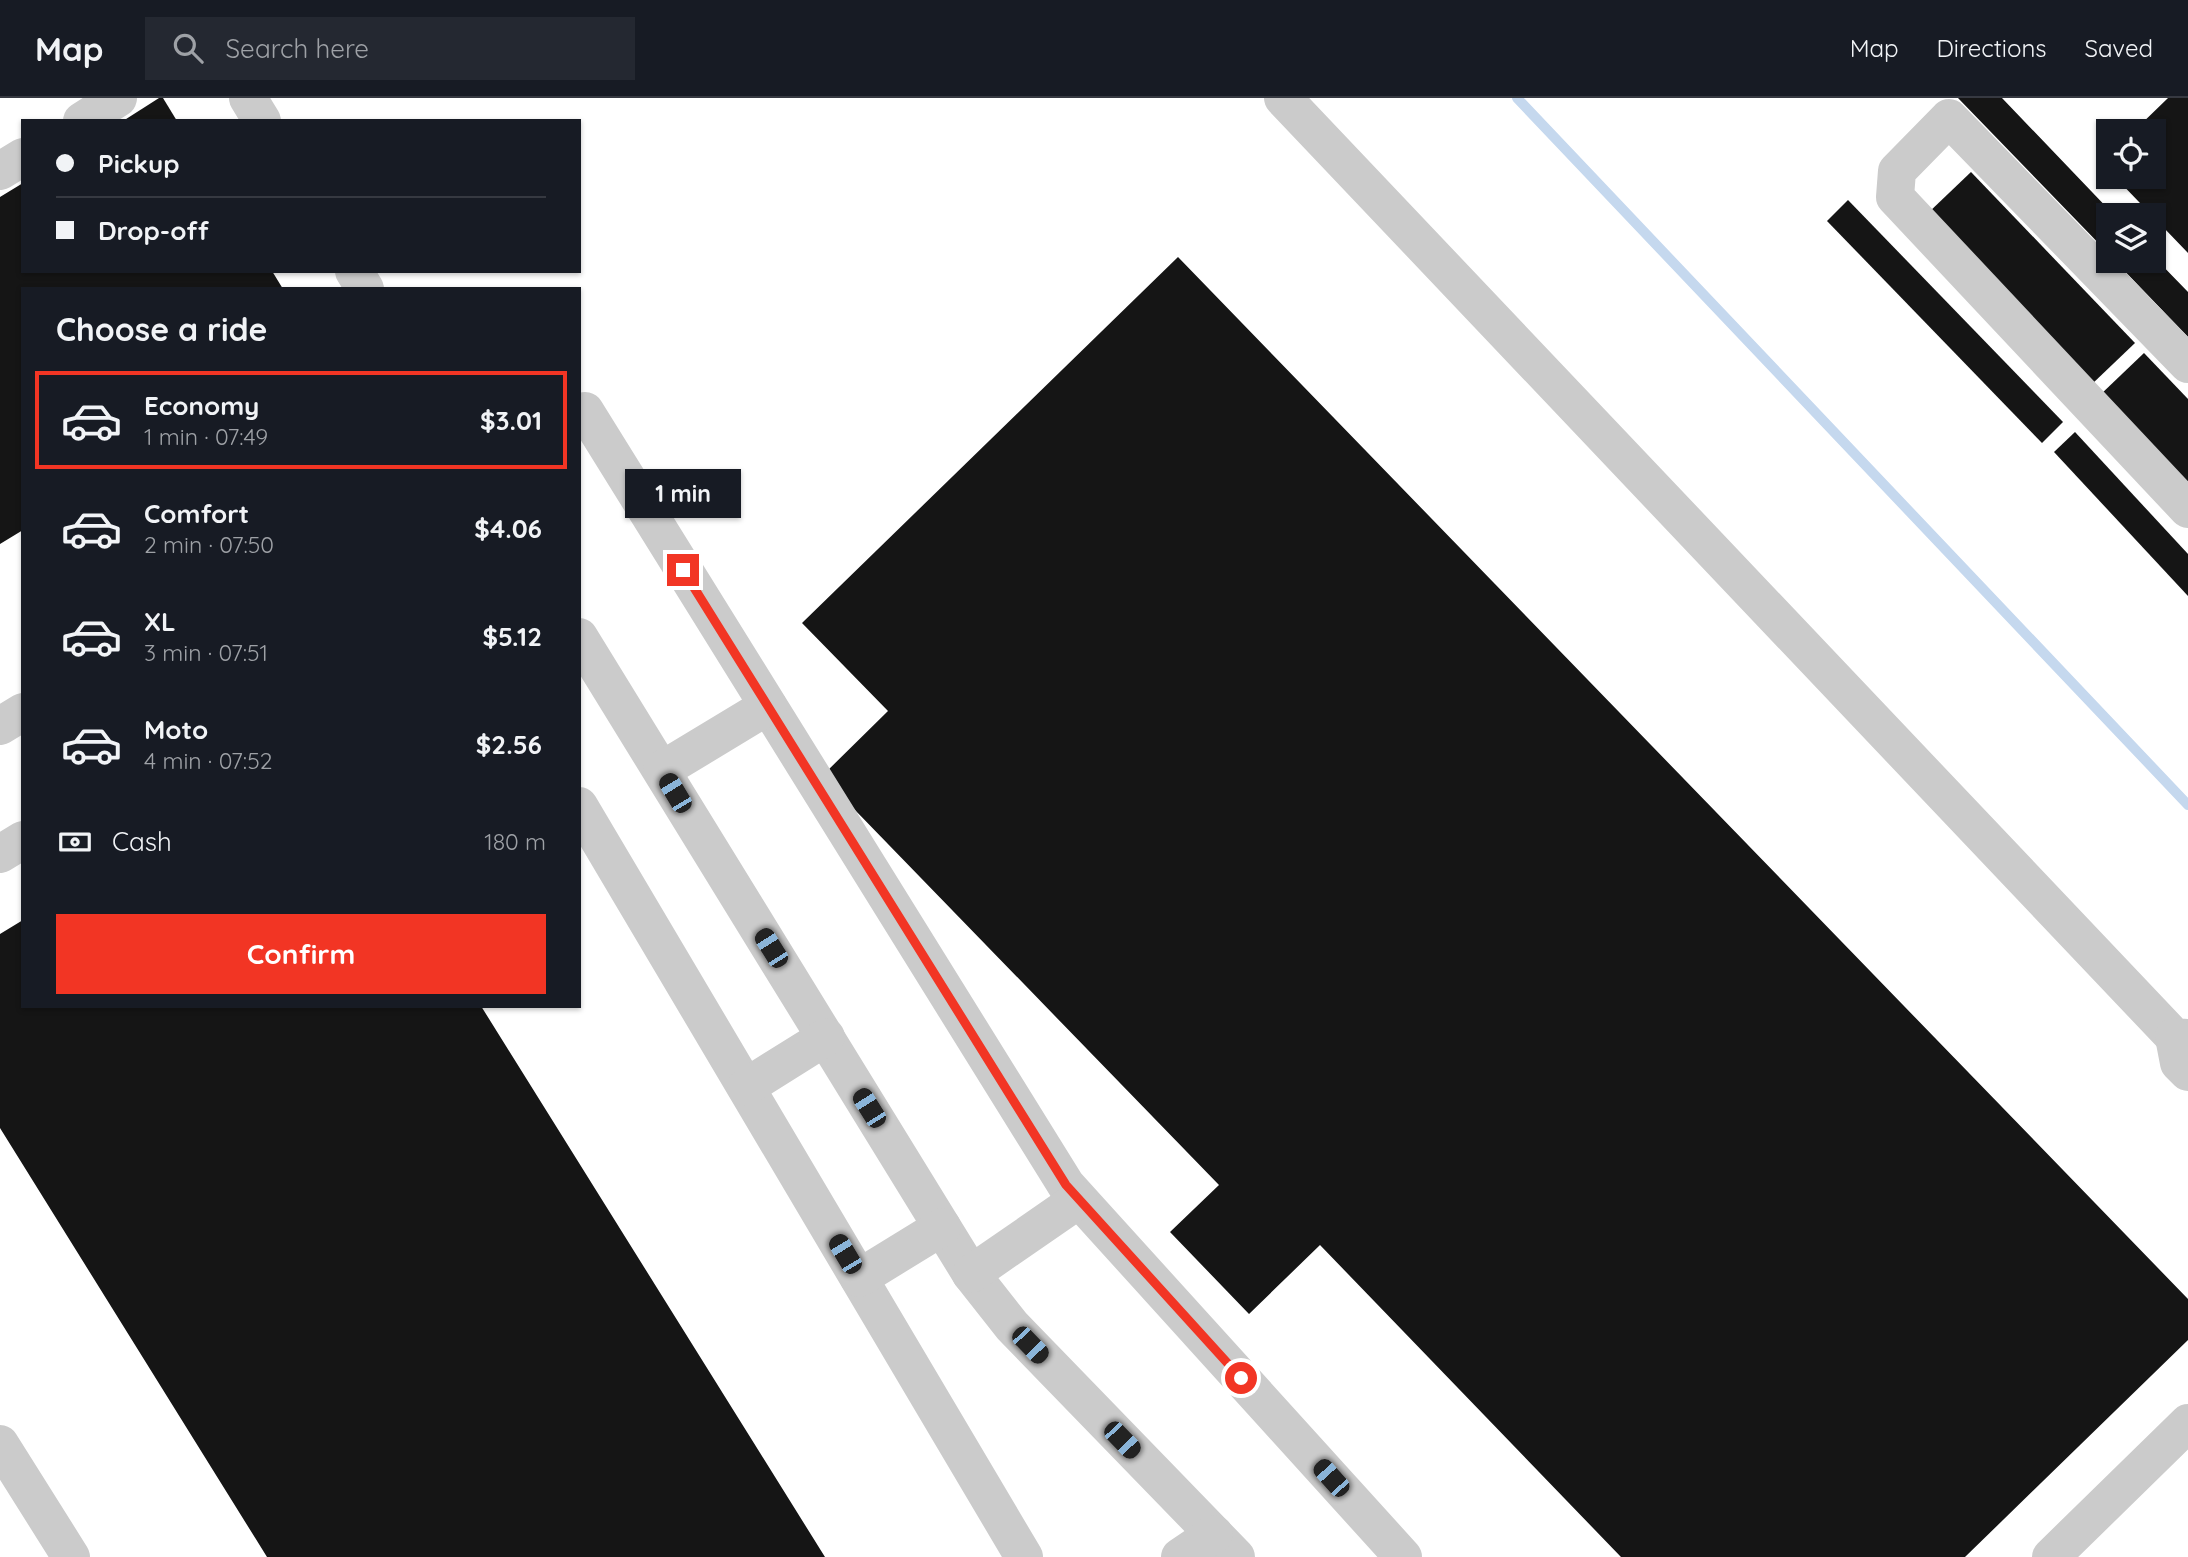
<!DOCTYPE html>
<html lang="en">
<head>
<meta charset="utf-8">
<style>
	body { margin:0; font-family:Quicksand,sans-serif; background:#242831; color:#f1f3f6; height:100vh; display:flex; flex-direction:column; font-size:26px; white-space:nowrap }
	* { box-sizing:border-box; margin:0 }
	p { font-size:23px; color:#9ea1a6 }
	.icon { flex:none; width:38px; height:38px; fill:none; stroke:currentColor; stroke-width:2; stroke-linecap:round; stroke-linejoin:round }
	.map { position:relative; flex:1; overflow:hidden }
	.sheet { position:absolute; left:21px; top:189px; width:560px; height:721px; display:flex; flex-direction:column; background:#171b24; border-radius:0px; box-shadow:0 2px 5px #0004 }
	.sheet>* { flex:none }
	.guide { position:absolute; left:21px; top:21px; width:560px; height:154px; border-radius:0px; box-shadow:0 2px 5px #0004; display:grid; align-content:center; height:154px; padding:0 35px; background:#171b24 }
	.fabs { position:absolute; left:2096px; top:21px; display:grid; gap:14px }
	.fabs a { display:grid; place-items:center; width:70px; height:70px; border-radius:0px; background:#171b24; box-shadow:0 2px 5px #0004; font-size:35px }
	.end { position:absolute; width:32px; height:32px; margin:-16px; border:9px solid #f23524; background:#fff; box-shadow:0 0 0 4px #fff }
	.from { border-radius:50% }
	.bubble { position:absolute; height:49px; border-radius:0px; background:#171b24; box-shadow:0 2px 5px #0004; font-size:23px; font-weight:700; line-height:49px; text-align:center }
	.car { position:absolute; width:21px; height:42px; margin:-21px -10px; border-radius:9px; box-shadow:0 0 5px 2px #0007; background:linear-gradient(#222 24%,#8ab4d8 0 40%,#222 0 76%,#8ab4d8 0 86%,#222 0) }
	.guide b { display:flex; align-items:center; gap:24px; height:66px; font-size:26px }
	.guide b+b { border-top:2px solid #363941 }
	.guide i { width:18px; height:18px; background:#f1f3f6 }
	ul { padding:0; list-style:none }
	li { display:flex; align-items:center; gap:21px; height:98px; margin:0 14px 10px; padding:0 21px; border:4px solid transparent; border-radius:0px }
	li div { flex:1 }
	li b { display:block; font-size:26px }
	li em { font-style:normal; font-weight:700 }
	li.on { border-color:#f23524 }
	li>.icon { width:63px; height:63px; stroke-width:1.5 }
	h2 { padding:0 35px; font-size:32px; line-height:84px }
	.pay { display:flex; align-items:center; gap:18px; height:77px; padding:0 35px; font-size:26px }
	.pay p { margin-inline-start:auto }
	.cta { display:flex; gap:14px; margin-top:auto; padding:14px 35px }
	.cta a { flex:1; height:80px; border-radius:0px; background:#f23524; color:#fff; font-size:28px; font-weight:700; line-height:80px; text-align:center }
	header { display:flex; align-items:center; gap:42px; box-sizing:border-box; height:98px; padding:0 35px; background:#171b24; border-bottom:2px solid #363941 }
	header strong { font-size:33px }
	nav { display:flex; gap:38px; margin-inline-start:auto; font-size:24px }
	.search { width:490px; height:63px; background:#242831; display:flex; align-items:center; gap:18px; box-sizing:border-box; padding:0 24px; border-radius:0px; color:#9ea1a6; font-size:26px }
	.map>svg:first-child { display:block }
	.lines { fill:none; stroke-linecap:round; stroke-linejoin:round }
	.stream { stroke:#c5d8ee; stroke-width:10 }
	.building { fill:#151515 }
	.minor { stroke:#cbcbcb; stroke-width:38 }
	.route { stroke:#f23524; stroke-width:9 }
</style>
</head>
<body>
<header>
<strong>Map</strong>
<div class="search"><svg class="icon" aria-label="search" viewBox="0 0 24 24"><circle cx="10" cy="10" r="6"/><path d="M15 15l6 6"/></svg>Search here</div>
<nav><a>Map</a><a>Directions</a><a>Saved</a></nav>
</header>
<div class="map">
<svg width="2188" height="1459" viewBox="0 0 2188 1459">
	<rect width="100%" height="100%" fill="#fff"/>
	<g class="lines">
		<polyline class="stream" points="1517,0 2188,707"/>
	</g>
	<g class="building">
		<polygon points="159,0 163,0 177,23 123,23"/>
		<polygon points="1958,0 2002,0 2114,117 2109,117 2109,156"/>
		<polygon points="2168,0 2188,0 2188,155 2115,79 2154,79 2154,33 2134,33"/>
		<polygon points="1971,74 2135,245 2091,287 1927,116"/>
		<polygon points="23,85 23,173 272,173 283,191 23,191 23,432 0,446 0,99"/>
		<polygon points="1848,102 2063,324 2042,345 1827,123"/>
		<polygon points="1178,159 2188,1201 2188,1242 1965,1459 1621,1459 1320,1147 1249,1216 1170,1134 1219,1087 822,678 888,613 802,525"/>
		<polygon points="2154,159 2188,194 2188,239 2115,163 2154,163"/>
		<polygon points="2144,255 2188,301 2188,391 2099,298"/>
		<polygon points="2075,334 2188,456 2188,498 2054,354"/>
		<polygon points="23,822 23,908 481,908 825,1459 267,1459 0,1030 0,836"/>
	</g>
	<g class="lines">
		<g class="minor">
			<polyline points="248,0 262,23"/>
			<polyline points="1283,0 2174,939 2188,940"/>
			<polyline points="82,23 118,0"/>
			<polyline points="0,73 23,59"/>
			<polyline points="354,173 365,191"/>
			<polyline points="2188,266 1949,20 1897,73 1895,99 2188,411"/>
			<polyline points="585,313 1066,1087 1403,1459"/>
			<polyline points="579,539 971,1176 1012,1228 1236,1459"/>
			<polyline points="0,628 23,614"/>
			<polyline points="662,672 768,608"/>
			<polyline points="579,708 1024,1459"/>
			<polyline points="0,756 23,742"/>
			<polyline points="2174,939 2179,965 2188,974"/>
			<polyline points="746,989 826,939"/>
			<polyline points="971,1176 1078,1102"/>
			<polyline points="859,1180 942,1129"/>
			<polyline points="0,1346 71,1459"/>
			<polyline points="1180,1459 1214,1436"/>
			<polyline points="2051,1459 2188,1325"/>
		</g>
	</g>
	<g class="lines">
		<polyline class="route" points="683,472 1066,1087 1241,1280"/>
	</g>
</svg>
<div class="fabs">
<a><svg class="icon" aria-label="locate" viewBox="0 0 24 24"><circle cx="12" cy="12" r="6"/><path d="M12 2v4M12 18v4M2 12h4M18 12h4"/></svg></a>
<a><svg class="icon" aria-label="layers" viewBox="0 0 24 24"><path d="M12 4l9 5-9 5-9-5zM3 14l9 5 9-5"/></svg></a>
</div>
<i class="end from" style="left:1241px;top:1280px"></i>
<i class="end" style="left:683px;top:472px"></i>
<div class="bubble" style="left:625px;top:371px;width:116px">1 min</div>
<i class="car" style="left:675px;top:695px;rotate:329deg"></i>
<i class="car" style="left:771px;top:850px;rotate:328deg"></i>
<i class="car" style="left:869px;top:1010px;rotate:328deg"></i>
<i class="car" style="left:845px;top:1156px;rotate:329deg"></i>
<i class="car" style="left:1030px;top:1247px;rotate:136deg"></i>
<i class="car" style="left:1122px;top:1342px;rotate:136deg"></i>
<i class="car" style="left:1331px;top:1380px;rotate:318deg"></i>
<div class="guide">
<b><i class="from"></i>Pickup</b>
<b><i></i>Drop-off</b>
</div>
<section class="sheet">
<h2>Choose a ride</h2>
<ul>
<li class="on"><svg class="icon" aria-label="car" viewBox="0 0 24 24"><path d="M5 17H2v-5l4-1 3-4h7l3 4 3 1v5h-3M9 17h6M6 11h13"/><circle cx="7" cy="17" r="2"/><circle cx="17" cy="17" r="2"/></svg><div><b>Economy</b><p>1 min · 07:49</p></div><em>$3.01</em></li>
<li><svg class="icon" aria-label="car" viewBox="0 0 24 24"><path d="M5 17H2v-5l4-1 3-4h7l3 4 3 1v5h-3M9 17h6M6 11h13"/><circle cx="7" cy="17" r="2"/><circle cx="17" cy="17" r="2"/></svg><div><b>Comfort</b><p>2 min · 07:50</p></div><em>$4.06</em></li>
<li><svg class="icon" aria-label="car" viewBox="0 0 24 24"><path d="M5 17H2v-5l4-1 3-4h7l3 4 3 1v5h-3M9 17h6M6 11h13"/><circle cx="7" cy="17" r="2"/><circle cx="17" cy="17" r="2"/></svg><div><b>XL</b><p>3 min · 07:51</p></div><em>$5.12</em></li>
<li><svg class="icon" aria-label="car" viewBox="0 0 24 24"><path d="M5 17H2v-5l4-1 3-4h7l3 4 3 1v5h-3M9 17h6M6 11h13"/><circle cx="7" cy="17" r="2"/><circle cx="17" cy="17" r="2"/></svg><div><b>Moto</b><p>4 min · 07:52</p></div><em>$2.56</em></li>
</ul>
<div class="pay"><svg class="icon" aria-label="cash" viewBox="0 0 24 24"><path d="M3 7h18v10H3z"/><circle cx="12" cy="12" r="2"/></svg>Cash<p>180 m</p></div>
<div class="cta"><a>Confirm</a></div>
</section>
</div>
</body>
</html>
